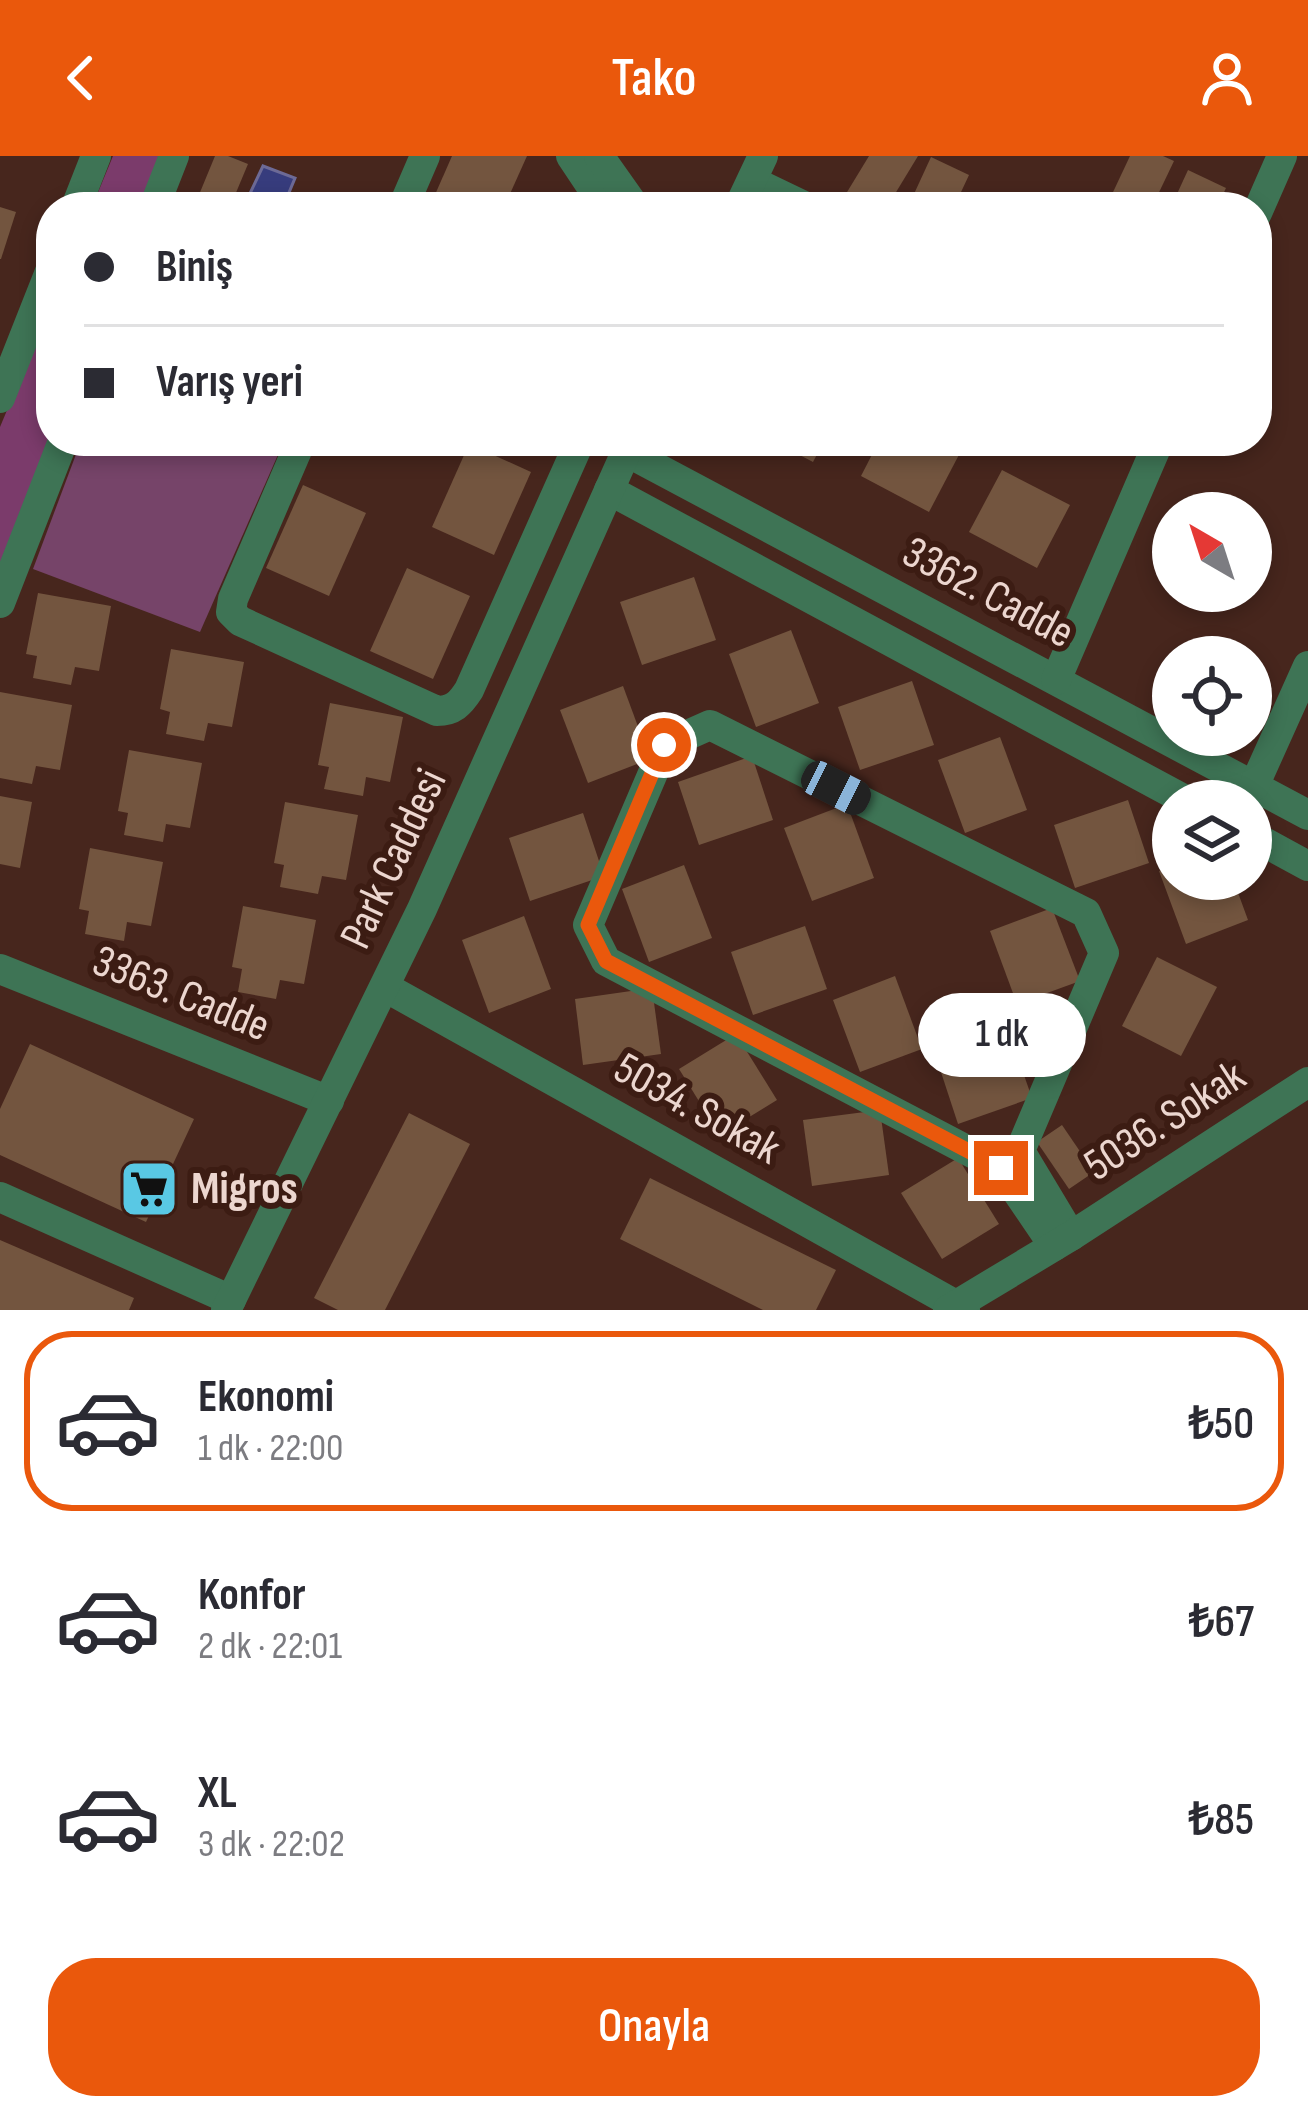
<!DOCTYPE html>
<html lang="tr">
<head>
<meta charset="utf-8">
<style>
	body { margin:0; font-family:"Sofia Sans Condensed",sans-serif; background:#f7f7f7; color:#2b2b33; height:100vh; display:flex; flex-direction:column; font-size:45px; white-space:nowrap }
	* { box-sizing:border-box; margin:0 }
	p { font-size:39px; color:#7c7c81 }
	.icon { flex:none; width:66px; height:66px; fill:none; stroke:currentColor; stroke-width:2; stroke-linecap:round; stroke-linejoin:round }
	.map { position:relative; height:1154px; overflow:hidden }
	.panel { display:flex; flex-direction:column; background:#fff; flex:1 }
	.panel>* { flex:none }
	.guide { position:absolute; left:36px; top:36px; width:1236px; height:264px; border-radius:48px; box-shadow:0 6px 18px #0003; display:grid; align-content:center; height:264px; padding:0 48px; background:#fff }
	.needle { width:78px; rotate:321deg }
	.controls { position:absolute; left:1152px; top:336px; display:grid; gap:24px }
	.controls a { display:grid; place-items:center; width:120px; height:120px; border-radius:50%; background:#fff; box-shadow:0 6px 18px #0003; font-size:60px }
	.end { position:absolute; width:54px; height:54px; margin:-27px; border:15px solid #ea580c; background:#fff; box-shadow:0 0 0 6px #fff }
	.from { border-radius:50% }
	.bubble { position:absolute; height:84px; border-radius:42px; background:#fff; box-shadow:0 6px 18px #0003; font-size:39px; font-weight:600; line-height:84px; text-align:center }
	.car { position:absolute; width:36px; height:72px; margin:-36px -18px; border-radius:15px; box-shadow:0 0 9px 3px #0007; background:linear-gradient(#222 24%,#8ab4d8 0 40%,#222 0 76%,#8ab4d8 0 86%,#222 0) }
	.guide b { display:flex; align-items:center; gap:42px; height:114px; font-size:45px }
	.guide b+b { border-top:3px solid #e1e1e2 }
	.guide i { width:30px; height:30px; background:#2b2b33 }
	ul { padding:21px 0 0; list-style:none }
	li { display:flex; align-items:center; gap:36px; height:180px; margin:0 24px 18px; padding:0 24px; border:6px solid transparent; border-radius:48px }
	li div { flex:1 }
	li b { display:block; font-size:45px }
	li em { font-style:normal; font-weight:600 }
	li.selected { border-color:#ea580c }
	li>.icon { width:108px; height:108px; stroke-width:1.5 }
	.button { display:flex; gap:24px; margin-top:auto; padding:24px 48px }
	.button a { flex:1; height:138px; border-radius:48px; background:#ea580c; color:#fff; font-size:48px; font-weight:600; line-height:138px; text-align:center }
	header { display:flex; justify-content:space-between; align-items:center; height:156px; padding:0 48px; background:#ea580c; color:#fff; font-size:54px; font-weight:600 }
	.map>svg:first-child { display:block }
	.green { fill:#764469 }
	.forest { fill:#7b3b6b }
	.water { fill:#373c7d; stroke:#6d6a96; stroke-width:3 }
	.building { fill:#73553f }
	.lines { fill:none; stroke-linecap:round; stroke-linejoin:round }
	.minor { stroke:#3e7455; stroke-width:30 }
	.route { stroke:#ea580c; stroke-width:15 }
	.labels { text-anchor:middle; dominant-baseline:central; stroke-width:12; stroke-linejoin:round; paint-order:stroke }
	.street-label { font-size:45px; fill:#ecd6cf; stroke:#3c1c13 }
	.poi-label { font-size:45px; font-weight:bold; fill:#ecd6cf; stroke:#3c1c13; text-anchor:start }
</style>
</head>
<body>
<header><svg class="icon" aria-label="back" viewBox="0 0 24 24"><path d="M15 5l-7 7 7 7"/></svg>Tako<svg class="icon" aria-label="person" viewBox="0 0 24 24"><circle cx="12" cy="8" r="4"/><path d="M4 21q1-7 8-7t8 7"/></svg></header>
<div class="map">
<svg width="1308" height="1154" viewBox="0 0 1308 1154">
	<rect width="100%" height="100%" fill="#47261d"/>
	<polygon class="green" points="81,285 284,285 200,476 33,413"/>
	<g class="forest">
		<polygon points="113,0 160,0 140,51 92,51"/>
		<polygon points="51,149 51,285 0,420 0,271"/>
	</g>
	<polygon class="water" points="263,10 295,22 283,51 244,50"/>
	<g class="building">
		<polygon points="215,0 228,0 248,8 230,51 209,51 196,46"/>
		<polygon points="452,0 527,0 504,51 456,51 434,41"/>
		<polygon points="869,0 918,0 887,51 850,51 841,46"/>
		<polygon points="1130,0 1163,0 1174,5 1152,51 1106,51"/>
		<polygon points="931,1 969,19 954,51 908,51"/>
		<polygon points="1188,14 1226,32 1217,51 1171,51"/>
		<polygon points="0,51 16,56 1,103 0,103"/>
		<polygon points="773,285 824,285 813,306"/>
		<polygon points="879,285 946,285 962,293 929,356 861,320"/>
		<polygon points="469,288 531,316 494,399 432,371"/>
		<polygon points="1002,314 1070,349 1037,412 969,376"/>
		<polygon points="303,329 366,357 329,440 266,412"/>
		<polygon points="407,412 470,440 433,523 370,495"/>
		<polygon points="694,421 716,484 642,509 620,446"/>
		<polygon points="38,437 111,450 99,515 75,511 71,529 33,522 37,500 26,498"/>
		<polygon points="791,474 819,547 756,571 729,498"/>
		<polygon points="171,493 244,506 232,571 208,567 204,585 166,578 170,556 160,553"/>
		<polygon points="912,525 934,589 860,614 838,551"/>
		<polygon points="623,530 650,603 588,627 560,554"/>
		<polygon points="0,536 72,549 60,614 36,610 32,628 0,622"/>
		<polygon points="330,547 403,561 390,626 366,621 363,640 324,633 329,611 318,609"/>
		<polygon points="1000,581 1027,654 965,677 938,604"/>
		<polygon points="129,594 202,607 190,672 166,668 163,686 124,679 128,657 118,655"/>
		<polygon points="752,600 773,664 699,689 678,626"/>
		<polygon points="0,640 32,646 20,712 0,708"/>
		<polygon points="1128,644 1149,707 1075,732 1054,669"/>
		<polygon points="285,646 358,659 346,724 322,720 318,738 280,731 284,709 274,707"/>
		<polygon points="847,648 874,722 812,745 784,672"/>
		<polygon points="583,657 604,720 530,745 509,682"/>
		<polygon points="90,692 163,706 151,770 127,766 124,785 85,778 89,755 79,753"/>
		<polygon points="684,709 712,782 649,806 622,733"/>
		<polygon points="1173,710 1173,723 1233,723 1248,764 1186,788 1159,715"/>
		<polygon points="243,750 316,764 304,828 280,824 276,843 238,836 242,813 232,811"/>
		<polygon points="1052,752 1080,825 1017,848 990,775"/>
		<polygon points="524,760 551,833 489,857 462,784"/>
		<polygon points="805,770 827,833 753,859 731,796"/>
		<polygon points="1157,801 1217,831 1181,900 1122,870"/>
		<polygon points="895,820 922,893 860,916 833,844"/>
		<polygon points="652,832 661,898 583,909 575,843"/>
		<polygon points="736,878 777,944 720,979 679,913"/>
		<polygon points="1010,879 1032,942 958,968 937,904"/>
		<polygon points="30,888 194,963 146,1066 0,999 0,953"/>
		<polygon points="880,954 889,1019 812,1030 803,964"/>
		<polygon points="409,957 470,988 385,1154 338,1154 314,1142"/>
		<polygon points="1062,969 1094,1016 1069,1033 1037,986"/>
		<polygon points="958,1002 999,1068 942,1103 901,1037"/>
		<polygon points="650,1022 836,1114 816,1154 763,1154 620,1083"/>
		<polygon points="0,1084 134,1142 129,1154 0,1154"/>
	</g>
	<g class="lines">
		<g class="minor">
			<polyline points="571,0 605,51"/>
			<polyline points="599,0 635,51"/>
			<polyline points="752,25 806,51"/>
			<polyline points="76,51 96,0"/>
			<polyline points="154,51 174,0"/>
			<polyline points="403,51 425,0"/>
			<polyline points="739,51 763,0"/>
			<polyline points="1257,57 1282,0"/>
			<polyline points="0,242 51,113"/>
			<path d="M 301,285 L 233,443 L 231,456 L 240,465 L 437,555 C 453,555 460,548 469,534 L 580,285"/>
			<polyline points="627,296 1308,659"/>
			<polyline points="609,334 1187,645"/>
			<polyline points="0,447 63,285"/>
			<polyline points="1056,524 1159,285"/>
			<polyline points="1254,630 1308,510"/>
			<polyline points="1251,679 1308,710"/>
			<polyline points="0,813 329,945"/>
			<polyline points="385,831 965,1154"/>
			<polyline points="0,1041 231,1144"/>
			<polyline points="1054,1090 1001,1012 606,805 588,769 665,589 710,569 1086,757 1104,797 1020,995 1071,1080"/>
			<polyline points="226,1154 422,753 631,285"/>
			<polyline points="948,1154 1071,1080 1308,926"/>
		</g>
	</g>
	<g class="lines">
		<polyline class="route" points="664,589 588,769 606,805 1001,1012"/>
	</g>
	<defs>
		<symbol id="supermarket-square" viewBox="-11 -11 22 22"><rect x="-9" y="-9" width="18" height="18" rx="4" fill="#59c8e4" stroke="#3c1c13"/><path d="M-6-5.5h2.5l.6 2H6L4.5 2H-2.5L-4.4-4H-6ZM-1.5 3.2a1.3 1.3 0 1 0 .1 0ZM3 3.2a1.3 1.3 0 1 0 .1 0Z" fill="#111"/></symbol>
	</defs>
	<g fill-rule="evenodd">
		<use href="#supermarket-square" x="116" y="1000" width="66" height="66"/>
	</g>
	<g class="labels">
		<g class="street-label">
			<text transform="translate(988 437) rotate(28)">3362. Cadde</text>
			<text transform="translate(394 703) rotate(-65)">Park Caddesi</text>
			<text transform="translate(181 838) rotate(22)">3363. Cadde</text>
			<text transform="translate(697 953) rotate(29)">5034. Sokak</text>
			<text transform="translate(1165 965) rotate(-33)">5036. Sokak</text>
		</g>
		<g class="poi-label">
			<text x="191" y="1033">Migros</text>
		</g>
	</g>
</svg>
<div class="controls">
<a><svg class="needle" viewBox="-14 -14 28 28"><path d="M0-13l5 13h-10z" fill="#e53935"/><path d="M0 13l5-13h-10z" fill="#7c7c81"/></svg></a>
<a><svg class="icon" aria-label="locate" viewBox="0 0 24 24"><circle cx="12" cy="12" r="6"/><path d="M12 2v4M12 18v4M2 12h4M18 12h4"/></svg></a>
<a><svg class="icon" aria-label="layers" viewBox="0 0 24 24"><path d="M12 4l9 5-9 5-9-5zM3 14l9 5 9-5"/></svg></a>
</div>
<i class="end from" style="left:664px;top:589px"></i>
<i class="end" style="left:1001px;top:1012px"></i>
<div class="bubble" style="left:918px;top:837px;width:168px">1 dk</div>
<i class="car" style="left:836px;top:632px;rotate:117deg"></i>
<div class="guide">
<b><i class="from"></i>Biniş</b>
<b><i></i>Varış yeri</b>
</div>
</div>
<section class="panel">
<ul>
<li class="selected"><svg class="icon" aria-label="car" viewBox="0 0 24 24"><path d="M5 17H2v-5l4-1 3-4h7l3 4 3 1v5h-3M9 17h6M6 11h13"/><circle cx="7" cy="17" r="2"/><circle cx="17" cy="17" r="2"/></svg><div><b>Ekonomi</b><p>1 dk · 22:00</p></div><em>₺50</em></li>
<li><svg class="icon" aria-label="car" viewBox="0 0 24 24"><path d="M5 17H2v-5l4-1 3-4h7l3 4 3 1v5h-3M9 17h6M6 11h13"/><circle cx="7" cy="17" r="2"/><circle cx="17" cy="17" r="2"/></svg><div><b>Konfor</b><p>2 dk · 22:01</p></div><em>₺67</em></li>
<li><svg class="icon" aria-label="car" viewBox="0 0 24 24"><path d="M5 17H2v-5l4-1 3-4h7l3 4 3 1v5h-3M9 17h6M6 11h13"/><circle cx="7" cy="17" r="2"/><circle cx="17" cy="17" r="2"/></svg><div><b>XL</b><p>3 dk · 22:02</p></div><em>₺85</em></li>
</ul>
<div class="button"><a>Onayla</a></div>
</section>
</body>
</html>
